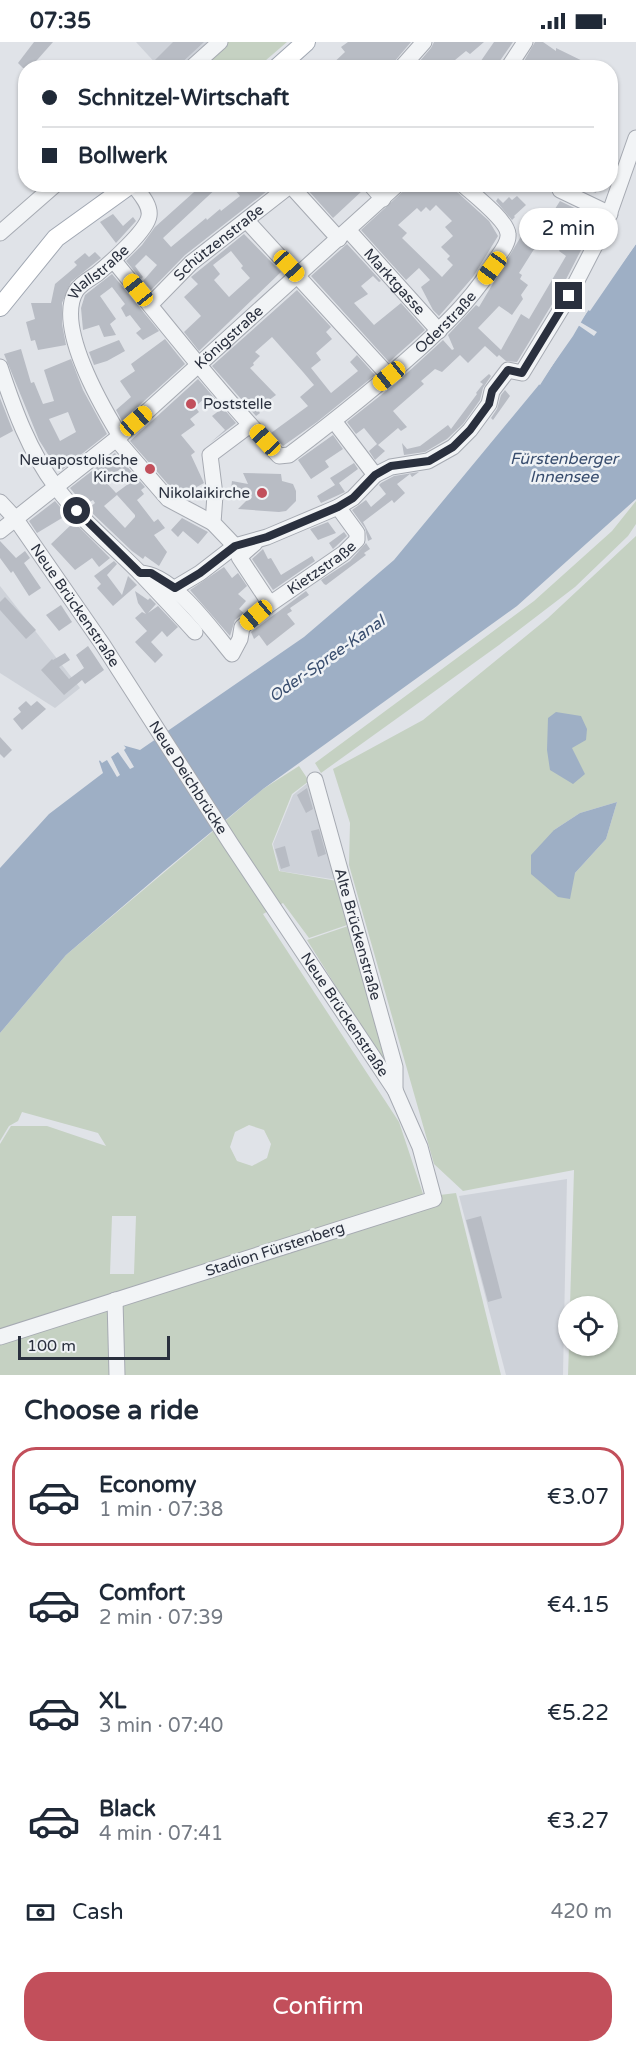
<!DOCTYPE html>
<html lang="en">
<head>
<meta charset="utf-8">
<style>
	body { margin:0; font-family:"Varela Round",sans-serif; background:#f6f6f7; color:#1f2937; height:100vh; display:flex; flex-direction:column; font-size:22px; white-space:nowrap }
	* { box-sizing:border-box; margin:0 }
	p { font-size:20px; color:#747a83 }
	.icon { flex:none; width:33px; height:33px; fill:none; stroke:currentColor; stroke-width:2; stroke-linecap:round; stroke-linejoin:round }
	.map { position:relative; height:1333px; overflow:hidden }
	.details { display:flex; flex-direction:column; background:#fff; flex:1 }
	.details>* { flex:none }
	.guide { position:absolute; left:18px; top:18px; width:600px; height:132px; border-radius:24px; box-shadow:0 2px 4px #0004; display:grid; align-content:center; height:132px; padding:0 24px; background:#fff }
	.tools { position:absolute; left:558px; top:1254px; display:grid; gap:12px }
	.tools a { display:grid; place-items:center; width:60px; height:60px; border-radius:50%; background:#fff; box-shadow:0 2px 4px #0004; font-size:30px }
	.scale { position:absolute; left:18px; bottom:15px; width:152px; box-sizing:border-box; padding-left:6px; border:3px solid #2a303e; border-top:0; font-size:16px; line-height:21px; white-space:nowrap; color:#2a303e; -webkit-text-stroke:4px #eff2f5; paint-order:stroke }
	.end { position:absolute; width:27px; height:27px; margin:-14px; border:8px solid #2a303e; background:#fff; box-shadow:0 0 0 3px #fff }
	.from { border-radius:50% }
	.bubble { position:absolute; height:42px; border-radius:21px; background:#fff; box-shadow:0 2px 4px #0004; font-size:20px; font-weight:600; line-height:42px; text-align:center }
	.car { position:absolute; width:18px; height:36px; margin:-18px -9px; border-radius:8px; box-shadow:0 0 4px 2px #0007; background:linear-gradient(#f5c518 24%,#345 0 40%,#f5c518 0 76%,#345 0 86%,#f5c518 0) }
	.guide b { display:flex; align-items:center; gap:21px; height:57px; font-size:22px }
	.guide b+b { border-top:2px solid #e0e1e3 }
	.guide i { width:15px; height:15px; background:#1f2937 }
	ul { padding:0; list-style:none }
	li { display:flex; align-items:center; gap:18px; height:99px; margin:0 12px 9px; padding:0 12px; border:3px solid transparent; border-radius:24px }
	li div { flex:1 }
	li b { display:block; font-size:22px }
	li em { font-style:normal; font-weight:600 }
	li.current { border-color:#c24f5b }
	li>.icon { width:54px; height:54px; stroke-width:1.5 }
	h2 { padding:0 24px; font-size:27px; line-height:72px }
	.pay { display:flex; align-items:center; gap:15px; height:66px; padding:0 24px; font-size:22px }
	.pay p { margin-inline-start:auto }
	.button { display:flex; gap:12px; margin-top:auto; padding:12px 24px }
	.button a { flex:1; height:69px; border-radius:24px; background:#c24f5b; color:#fff; font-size:24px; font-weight:600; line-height:69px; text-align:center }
	.status { display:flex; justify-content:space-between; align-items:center; height:42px; padding:0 30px; background:#fff; direction:ltr }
	.status svg { height:16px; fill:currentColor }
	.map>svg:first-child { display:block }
	.built { fill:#ced2d9 }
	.green { fill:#c5d1c2; fill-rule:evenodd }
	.water { fill:#9eafc5 }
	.pier { fill:#e0e3e8 }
	.building { fill:#b8bcc4; fill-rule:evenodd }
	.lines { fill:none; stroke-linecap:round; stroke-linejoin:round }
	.minor-casing { stroke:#a6aab2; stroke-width:17 }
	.major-casing { stroke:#a0a7b2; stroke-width:20 }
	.minor { stroke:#f2f4f6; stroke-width:15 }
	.major { stroke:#fff; stroke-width:18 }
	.route { stroke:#2a303e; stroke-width:8 }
	.poi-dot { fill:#c24f5b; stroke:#eff2f5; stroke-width:2 }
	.labels { text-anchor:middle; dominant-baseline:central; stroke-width:5; stroke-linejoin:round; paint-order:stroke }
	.street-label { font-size:15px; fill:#2a303e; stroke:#eff2f5 }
	.poi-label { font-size:15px; fill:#2a303e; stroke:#eff2f5; text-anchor:end }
	.water-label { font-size:16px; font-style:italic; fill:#384d6e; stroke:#eff2f5 }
</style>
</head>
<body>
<div class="status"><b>07:35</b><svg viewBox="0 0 49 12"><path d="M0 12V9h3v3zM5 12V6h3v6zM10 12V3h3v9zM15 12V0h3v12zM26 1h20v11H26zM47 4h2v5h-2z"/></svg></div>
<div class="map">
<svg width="636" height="1333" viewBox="0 0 636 1333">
	<rect width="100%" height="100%" fill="#e0e3e8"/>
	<g class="built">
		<polygon points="136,0 211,0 183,26 159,25"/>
		<polygon points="0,544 80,646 55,666 0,631"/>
		<polygon points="309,740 338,838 280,829 273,802 293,753"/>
		<polygon points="567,1137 563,1333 506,1333 459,1154"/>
	</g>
	<g class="green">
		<polygon points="226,0 287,0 258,25 197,26"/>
		<polygon points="636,459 636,482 628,494 575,545 499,603 321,731 315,721 534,559 612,489"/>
		<path d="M 636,494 L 636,1333 L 568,1333 L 569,1304 L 608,1304 L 608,1264 L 570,1264 L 574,1128 L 463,1149 L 434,1122 L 349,823 L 350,781 L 333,727 L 423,678 L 548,576 ZM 617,760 L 606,797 L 575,831 L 554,788 L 580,771 Z"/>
		<path d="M 299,724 L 309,739 L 292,752 L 272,802 L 279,829 L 337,839 L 350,882 L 309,896 L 283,861 L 263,872 L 399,1080 L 424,1155 L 456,1151 L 501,1333 L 117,1333 L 113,1254 L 0,1291 L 0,1102 L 11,1084 L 47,1084 L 106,1104 L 98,1091 L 22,1070 L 18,1079 L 9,1084 L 0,1099 L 0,991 L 66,913 L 263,747 ZM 249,1083 L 264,1088 L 271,1102 L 267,1116 L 252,1124 L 237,1119 L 230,1105 L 235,1090 ZM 112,1174 L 136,1174 L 134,1232 L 110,1232 Z"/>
		<polygon points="351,883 390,1021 385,1023 307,898"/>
		<polygon points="112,1260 112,1333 0,1333 0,1296"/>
	</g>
	<g class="water">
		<polygon points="636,202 636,457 517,564 263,747 164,829 66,913 0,991 0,826 49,772 103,731 99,719 122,703 140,708 304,595 394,518 538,344 573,294 588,268 590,269"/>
		<polygon points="556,670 581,674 587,687 586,698 572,706 585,732 573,742 550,728 547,708 548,676"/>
		<polygon points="617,760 606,797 575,831 570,857 558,855 531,832 531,813 554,788 580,771"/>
	</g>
	<g class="pier">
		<polygon points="636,199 636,202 580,280 597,290 594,294 578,283 540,343 537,341 585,266 589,265"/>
		<polygon points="122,701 126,706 124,708 134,725 130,727 118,710 111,715 120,733 117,735 107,718 102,721 98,716"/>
	</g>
	<g class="building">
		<polygon points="34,0 53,0 30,26 23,26 18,21"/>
		<polygon points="173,0 204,0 176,26 147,26"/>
		<polygon points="348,0 411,0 394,20 391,26 328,26 345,10 341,5"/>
		<polygon points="434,0 484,0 470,12 466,9 455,18 459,22 454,26 414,26 431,6"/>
		<polygon points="494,0 513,0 495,26 476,26"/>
		<polygon points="535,0 543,0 556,9 556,6 597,26 520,26"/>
		<polygon points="203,142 221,142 163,196 171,205 206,176 207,178 220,167 221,169 240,154 230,142 276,142 185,213 151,248 143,239 157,223 146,213 135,224 143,235 141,237 126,219 142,203 155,185"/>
		<polygon points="311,142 360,142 363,148 333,176 307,147"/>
		<path d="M 411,142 L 452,142 L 456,149 L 489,179 L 498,194 L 473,235 L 439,274 L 433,268 L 421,245 L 430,238 L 419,226 L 406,238 L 361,188 ZM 436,163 L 452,179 L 445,185 L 453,194 L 441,205 L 450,214 L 447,217 L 453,223 L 442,235 L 402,196 L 407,191 L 398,183 L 417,166 L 421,170 L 426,165 L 430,169 Z"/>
		<polygon points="574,142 599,142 596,151 577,145"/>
		<polygon points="517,154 526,163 514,174 515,175 512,178 496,159 498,156 503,161 509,155 512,158"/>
		<polygon points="560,159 597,177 560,249 517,320 506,319 499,313 497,315 485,304 468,321 460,313 442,330 435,327 421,339 424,342 393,369 407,385 401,389 398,386 378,403 385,409 375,418 369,409 377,402 364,386 356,392 347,380 395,342 443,298 452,308 454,307 448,293 476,263 479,265 523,191 532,196 536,188 543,193 519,231 522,233 520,237 528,243 521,253 523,257 512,273 499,264 478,286 501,308 521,272 529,277 566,214 559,209 575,183 553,170"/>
		<polygon points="113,172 123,184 133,175 136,179 116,201 100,180"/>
		<path d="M 244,192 L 281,230 L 199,309 L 184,290 L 201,274 L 184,255 L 198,242 L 191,235 ZM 231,209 L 243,224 L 241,226 L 250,236 L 229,255 L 214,238 L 220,232 L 213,223 Z"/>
		<polygon points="347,202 381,239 379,240 373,234 361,244 368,252 354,261 374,283 401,261 425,288 389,320 311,234"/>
		<polygon points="95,210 101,216 71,240 62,261 62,282 66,303 38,308 35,298 31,299 26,280 35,277 31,261 51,261 55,242 74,226 77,223 74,220 85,211 89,215"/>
		<polygon points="112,232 127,250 159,289 143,298 136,291 141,287 130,273 126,275 121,266 125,262 112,245 100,254 116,277 110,282 116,293 104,295 99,283 83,288 81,266 85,253"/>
		<polygon points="297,248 331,285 326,290 332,297 316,311 321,318 311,326 331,351 358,329 350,320 357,313 375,333 317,380 283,404 271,391 308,364 300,355 314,343 303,330 272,295 255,310 260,314 253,321 254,323 250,326 276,353 257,367 260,371 256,374 212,324"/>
		<polygon points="165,297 185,322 122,379 116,368 131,355 120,339 135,329 131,322"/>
		<polygon points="119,298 125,309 107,319 94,323 89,310"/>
		<path d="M 21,307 L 31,341 L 34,340 L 43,362 L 54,359 L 44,328 L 71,317 L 83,348 L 107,392 L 59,430 L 39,398 L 4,312 ZM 68,370 L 76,390 L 60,399 L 49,377 Z"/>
		<polygon points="489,332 491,334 483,346 480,358 463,382 447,397 425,410 404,413 402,401 407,407 420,404 448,383 451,387 477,352 476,351 483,342 480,340"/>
		<polygon points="198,337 236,381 210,401 225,388 212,374 220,368 208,353 195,365 199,370 190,377 195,383 181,393 195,410 191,413 204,441 182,453 174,449 130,399"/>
		<polygon points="505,348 510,354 493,378 491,376 497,367 501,353"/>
		<polygon points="0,356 13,389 0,396"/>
		<polygon points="333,393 343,407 325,419 329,425 311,437 298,418"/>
		<path d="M 115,411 L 145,445 L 141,448 L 144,452 L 137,458 L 154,480 L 158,477 L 165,486 L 154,493 L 167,510 L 159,524 L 145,514 L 143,517 L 132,509 L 88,467 L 95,461 L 93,458 L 84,463 L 70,446 ZM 120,427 L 131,440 L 116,451 L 105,439 ZM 117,453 L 135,473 L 135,475 L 125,486 L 104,464 Z"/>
		<polygon points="354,421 358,427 339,441 345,450 321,461 317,454 335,443 330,436"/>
		<polygon points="419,430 412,435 410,432 397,442 405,451 394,461 392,458 363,480 372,497 368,499 365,486 352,468 366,458 371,465 386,452 379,443 381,441 394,434"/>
		<polygon points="243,431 281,432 282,439 293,442 296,449 296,459 286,469 279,470 238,467 248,457 230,454 232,439 248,442"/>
		<polygon points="55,459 67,473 37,491 29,479"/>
		<polygon points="182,476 208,490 198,502 183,489 178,495 171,488"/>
		<polygon points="74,480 110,516 99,525 92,516 75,528 51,502"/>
		<polygon points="328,480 336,491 318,498 310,487"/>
		<polygon points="344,490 347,494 333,507 329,501"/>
		<polygon points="0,499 16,516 25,509 30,516 24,521 41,546 29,554 13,529 11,531 0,516"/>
		<polygon points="366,501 370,507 364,511 366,513 326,543 324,542 321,538 350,519"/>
		<polygon points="263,507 268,517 271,516 281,533 312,514 315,519 273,548 252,517"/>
		<polygon points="114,519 117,522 107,533 122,553 128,534 137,543 113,564 97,546 101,542 94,534"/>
		<polygon points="224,525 232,536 238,531 247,544 238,552 246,559 239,567 244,571 235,578 230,594 190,548"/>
		<polygon points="135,549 148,558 150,556 156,562 148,571 158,564 178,585 167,595 162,589 151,600 163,613 155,621 135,600 147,589 135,576 142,570 146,572 138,561"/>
		<polygon points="306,549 309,553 290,566 292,569 287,572 295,582 267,604 259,593 254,597 251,590"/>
		<polygon points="5,555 36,588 26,597 0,568 0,560"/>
		<polygon points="61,563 72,580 59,589 46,573"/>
		<polygon points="88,604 104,628 85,642 82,638 64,653 41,628 52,617 53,618 65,611 70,618 59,625 69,637 84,626 76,613"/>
		<polygon points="26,659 31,664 37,659 46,667 22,688 13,677 21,670 18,666"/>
		<polygon points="0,695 12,708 4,716 0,712"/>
		<polygon points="307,746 313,767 306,771 297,753"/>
		<polygon points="319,787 326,812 318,815 311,789"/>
		<polygon points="285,804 290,824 281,827 275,807"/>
		<polygon points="481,1174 502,1256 488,1260 466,1178"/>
	</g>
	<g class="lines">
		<defs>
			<g id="minor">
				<polyline points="191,26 220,0"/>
				<polyline points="401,26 424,0"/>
				<polyline points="508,26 525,0"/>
				<polyline points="370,142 383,157"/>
				<polyline points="291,144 339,197"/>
				<polyline points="560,148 610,172"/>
				<polyline points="247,179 389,334"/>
				<path id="s1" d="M 349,189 L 439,289"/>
				<polyline points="0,191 56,142"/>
				<path id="s2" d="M 114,219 C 168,285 220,352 279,414 L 289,413 C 334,379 378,344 420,306 C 449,279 478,251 497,216 C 502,209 509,200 508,192 C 507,178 473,152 462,142"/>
				<path id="s3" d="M 150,263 L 191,221 L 292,142"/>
				<path d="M 0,325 C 14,367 29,409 56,445 C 80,477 111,502 139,530 C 158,550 177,570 195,590"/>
				<polyline points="334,379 375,433"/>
				<path id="s4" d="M 120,394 C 101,363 55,284 76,249 C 80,242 91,236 97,232 C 109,222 147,189 149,174 C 151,162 139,151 133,142"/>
				<polyline points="116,397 168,457 213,481"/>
				<path id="s5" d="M 0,460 L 15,476 L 103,603 L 231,802 L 395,1048 L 420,1105 L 434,1157 L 0,1295"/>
				<path id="s6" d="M 0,489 L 120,394 L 398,142"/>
				<polyline points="255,501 239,515 270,562"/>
				<polyline points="235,504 213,481 215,453 210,413 250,383"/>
				<path id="s7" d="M 140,531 C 172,531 212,588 232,612 L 240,597 L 242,585 L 270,562 L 344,511 L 357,498 L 357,491 L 338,465"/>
				<polyline points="175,546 200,531 235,504 267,495 338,465 353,456 375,433 391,425 428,419 453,405 470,388 489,362 492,349 508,328 522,331 569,254 605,184 636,96"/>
				<path id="s8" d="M 315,738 L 395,1025 L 395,1048"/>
				<polyline points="115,1258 117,1333"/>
			</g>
			<g id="major">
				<polyline points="277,26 306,0"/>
				<polyline points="0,265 56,196 131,142"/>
			</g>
		</defs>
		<use href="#minor" class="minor-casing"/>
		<use href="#major" class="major-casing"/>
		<use href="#minor" class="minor"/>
		<use href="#major" class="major"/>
	</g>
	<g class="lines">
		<polyline class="route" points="77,469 140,531 151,531 175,546 200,531 235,504 267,495 338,465 353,456 375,433 391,424 429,419 453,405 470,388 489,362 492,349 508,328 522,331 569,254"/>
	</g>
	<g class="poi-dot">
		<circle cx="191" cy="362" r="6"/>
		<circle cx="150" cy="427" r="6"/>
		<circle cx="262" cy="451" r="6"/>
	</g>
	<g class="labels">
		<g class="street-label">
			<text stroke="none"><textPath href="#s3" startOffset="93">Schützenstraße</textPath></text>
			<text stroke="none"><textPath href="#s4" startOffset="186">Wallstraße</textPath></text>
			<text stroke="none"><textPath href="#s1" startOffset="68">Marktgasse</textPath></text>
			<text stroke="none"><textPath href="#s2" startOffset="471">Oderstraße</textPath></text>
			<text stroke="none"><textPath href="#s6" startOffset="300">Königstraße</textPath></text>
			<text stroke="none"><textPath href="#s7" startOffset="254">Kietzstraße</textPath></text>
			<text stroke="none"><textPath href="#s5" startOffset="128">Neue Brückenstraße</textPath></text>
			<text stroke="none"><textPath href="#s5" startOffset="334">Neue Deichbrücke</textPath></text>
			<text stroke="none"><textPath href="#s8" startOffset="160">Alte Brückenstraße</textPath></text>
			<text stroke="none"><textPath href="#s5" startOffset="618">Neue Brückenstraße</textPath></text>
			<text transform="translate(275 1207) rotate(-18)">Stadion Fürstenberg</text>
		</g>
		<g class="poi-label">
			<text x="203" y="362" text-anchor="start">Poststelle</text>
			<text x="138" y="418">Neuapostolische<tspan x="138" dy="17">Kirche</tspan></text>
			<text x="250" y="451">Nikolaikirche</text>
		</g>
		<g class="water-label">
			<text x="564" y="417">Fürstenberger<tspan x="564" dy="18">Innensee</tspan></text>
			<text transform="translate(327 617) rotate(-35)">Oder-Spree-Kanal</text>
		</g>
	</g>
</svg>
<div class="tools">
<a><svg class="icon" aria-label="locate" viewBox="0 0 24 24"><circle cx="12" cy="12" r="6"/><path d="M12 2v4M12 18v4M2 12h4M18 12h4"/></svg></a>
</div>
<div class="scale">100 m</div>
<i class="end from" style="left:77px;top:469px"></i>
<i class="end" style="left:569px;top:254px"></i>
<div class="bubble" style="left:519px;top:166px;width:99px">2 min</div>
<i class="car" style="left:289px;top:224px;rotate:137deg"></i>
<i class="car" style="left:492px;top:226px;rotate:216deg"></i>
<i class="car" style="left:138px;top:248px;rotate:321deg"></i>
<i class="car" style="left:389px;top:334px;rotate:231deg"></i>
<i class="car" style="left:136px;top:379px;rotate:49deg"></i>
<i class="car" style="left:265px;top:398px;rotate:317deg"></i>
<i class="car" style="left:256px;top:573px;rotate:230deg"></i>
<div class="guide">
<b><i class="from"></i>Schnitzel-Wirtschaft</b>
<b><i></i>Bollwerk</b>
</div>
</div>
<section class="details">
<h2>Choose a ride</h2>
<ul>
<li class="current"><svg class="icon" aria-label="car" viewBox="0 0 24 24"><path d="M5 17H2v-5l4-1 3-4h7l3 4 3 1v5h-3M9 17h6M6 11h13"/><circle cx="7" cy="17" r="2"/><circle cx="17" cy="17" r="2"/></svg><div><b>Economy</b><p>1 min · 07:38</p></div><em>€3.07</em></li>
<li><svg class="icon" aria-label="car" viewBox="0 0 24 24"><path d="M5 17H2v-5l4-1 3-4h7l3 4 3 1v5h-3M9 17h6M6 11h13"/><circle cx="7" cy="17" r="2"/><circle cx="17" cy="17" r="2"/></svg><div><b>Comfort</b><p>2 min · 07:39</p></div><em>€4.15</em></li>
<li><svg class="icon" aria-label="car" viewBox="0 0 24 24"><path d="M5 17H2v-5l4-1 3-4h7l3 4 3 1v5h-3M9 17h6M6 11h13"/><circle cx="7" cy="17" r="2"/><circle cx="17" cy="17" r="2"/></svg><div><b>XL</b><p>3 min · 07:40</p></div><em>€5.22</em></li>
<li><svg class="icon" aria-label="car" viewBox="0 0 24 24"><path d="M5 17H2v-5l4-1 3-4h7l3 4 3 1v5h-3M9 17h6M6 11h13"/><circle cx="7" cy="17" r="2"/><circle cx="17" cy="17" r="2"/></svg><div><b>Black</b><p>4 min · 07:41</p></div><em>€3.27</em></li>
</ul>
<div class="pay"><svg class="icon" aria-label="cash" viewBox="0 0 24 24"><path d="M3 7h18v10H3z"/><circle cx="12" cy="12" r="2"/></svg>Cash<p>420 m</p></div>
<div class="button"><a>Confirm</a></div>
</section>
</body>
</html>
